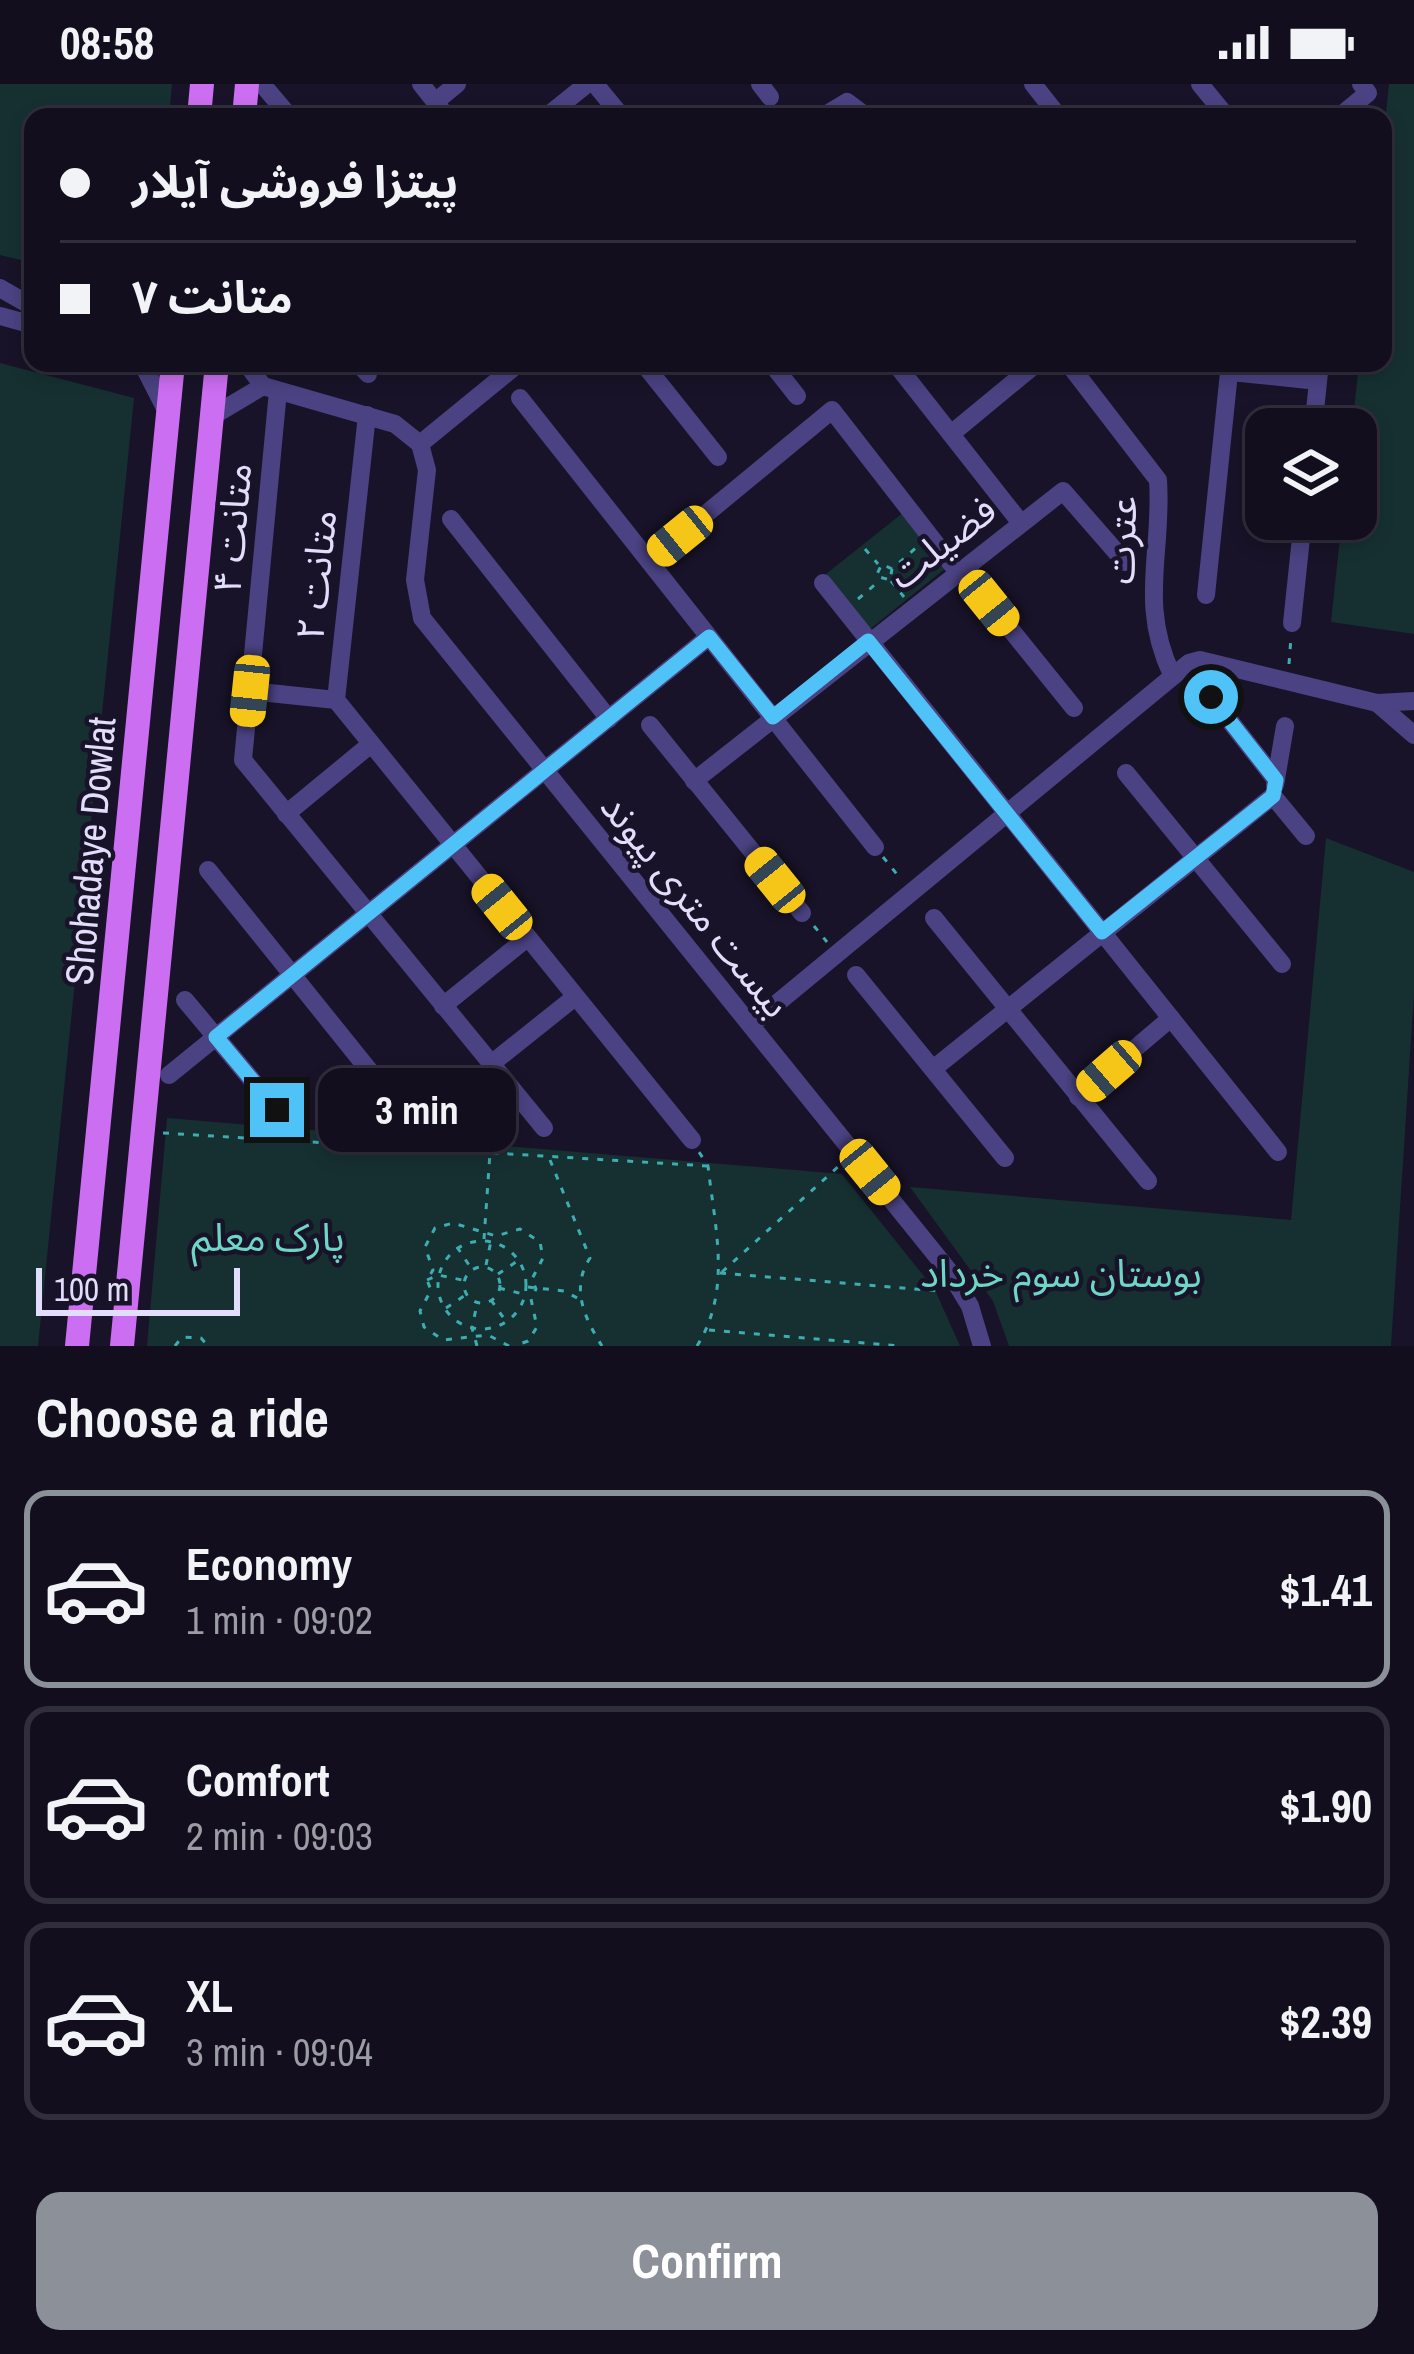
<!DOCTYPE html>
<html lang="en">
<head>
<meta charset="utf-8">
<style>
	body { margin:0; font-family:"Archivo Narrow","Noto Sans Arabic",sans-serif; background:#1b1727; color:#f1f3f6; height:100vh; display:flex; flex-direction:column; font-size:45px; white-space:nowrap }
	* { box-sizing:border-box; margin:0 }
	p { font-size:39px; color:#9c9ca4 }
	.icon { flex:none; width:66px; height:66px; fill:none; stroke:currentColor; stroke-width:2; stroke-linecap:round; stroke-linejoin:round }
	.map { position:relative; height:1262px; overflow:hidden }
	.sheet { display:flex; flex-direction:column; background:#120e1e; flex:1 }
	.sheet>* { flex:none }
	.hud { position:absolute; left:24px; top:24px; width:1368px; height:264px; border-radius:24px; box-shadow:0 6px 18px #0003,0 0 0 3px #312e3c; display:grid; align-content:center; height:264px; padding:0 36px; background:#120e1e }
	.controls { position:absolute; left:1245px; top:324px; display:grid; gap:24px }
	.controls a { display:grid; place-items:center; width:132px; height:132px; border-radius:24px; background:#120e1e; box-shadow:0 6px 18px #0003,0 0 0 3px #312e3c; font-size:60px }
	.scale { position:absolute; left:36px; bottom:30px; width:204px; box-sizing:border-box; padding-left:12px; border:6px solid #e3ddfc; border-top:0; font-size:33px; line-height:42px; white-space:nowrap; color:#e3ddfc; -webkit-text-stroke:9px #181328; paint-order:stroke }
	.end { position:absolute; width:54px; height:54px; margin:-27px; border:15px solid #4fc3f7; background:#111; box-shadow:0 0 0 6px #111 }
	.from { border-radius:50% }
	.bubble { position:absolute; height:84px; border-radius:24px; background:#120e1e; box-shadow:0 6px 18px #0003,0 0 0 3px #312e3c; font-size:39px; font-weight:800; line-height:84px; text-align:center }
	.car { position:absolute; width:36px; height:72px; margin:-36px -18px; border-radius:15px; box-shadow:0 0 9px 3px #0007; background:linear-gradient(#f5c518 24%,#345 0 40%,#f5c518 0 76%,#345 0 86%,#f5c518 0) }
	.hud b { display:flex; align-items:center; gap:42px; height:114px; font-size:45px }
	.hud b+b { border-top:3px solid #312e3c }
	.hud i { width:30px; height:30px; background:#f1f3f6 }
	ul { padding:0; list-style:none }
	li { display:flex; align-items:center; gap:36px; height:198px; margin:0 24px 18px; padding:0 12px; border:6px solid #312e3c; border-radius:24px }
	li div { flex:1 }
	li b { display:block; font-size:45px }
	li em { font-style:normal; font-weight:800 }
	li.current { border-color:#8c9099 }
	li>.icon { width:108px; height:108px; stroke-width:1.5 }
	h2 { padding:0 36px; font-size:54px; line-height:144px }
	.action { display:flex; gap:24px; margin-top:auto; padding:24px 36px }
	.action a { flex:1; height:138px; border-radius:24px; background:#8c9099; color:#fff; font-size:48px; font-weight:800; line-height:138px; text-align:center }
	.status { display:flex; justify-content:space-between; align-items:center; height:84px; padding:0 60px; background:#120e1e; direction:ltr }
	.status svg { height:33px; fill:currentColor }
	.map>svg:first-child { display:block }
	.green { fill:#163031 }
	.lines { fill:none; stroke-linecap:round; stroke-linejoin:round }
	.path { stroke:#3cadb0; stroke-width:3; stroke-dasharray:6 9; stroke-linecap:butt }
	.minor { stroke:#4a4282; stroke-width:18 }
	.major { stroke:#cc6ef1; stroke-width:24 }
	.route { stroke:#4fc3f7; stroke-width:15 }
	.labels { text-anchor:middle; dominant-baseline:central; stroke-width:9; stroke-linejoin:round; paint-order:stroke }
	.street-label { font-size:39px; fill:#e3ddfc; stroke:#181328 }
	.park-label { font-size:39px; fill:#6ed6c5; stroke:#181328 }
</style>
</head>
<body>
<div class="status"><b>08:58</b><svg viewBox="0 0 49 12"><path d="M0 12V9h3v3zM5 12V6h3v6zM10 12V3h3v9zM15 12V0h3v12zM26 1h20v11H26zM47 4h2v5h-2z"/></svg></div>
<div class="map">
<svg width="1414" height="1262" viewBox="0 0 1414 1262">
	<rect width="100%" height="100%" fill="#181328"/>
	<g class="green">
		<polygon points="0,0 172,0 169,33 33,33 33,179 0,171"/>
		<polygon points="1389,0 1414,0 1414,550 1331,538 1342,435 1356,435 1356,345 1352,345 1359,279 1383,279 1383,58"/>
		<polygon points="0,279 134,314 38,1262 0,1262"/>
		<polygon points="904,428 947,483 869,546 826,490"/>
		<polygon points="1326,754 1414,788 1414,909 1391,1262 1009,1262 993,1217 910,1103 1291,1136"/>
		<polygon points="167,1034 842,1090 935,1206 960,1262 147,1262"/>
	</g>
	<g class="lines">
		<g class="path">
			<polyline points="865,465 878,480"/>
			<polyline points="892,485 882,480 876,492 890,496 892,485 917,463"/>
			<polyline points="891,497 904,513"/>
			<polyline points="858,515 878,498"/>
			<polyline points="1289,580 1291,553"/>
			<polyline points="883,773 900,794"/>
			<polyline points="814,842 827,858"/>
			<polyline points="283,1038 293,1056"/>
			<polyline points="416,1048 425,1065"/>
			<polyline points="163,1049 708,1082"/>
			<path d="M 550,1076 L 590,1174 C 570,1204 585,1235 602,1262"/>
			<polyline points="484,1155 490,1069"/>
			<circle cx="482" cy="1201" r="44"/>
			<polyline points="457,1163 471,1184"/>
			<polyline points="486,1181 491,1157"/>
			<circle cx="482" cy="1201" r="18"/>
			<polyline points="722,1188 840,1081"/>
			<polyline points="720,1189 940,1207"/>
			<polyline points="498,1190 519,1176"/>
			<polyline points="427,1196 438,1191 462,1196"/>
			<polyline points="528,1203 564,1207 581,1216"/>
			<polyline points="499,1204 523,1210"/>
			<polyline points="491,1216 505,1236"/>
			<polyline points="446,1224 467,1210"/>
			<polyline points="709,1246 899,1262"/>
			<polyline points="175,1262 182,1253 201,1254 208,1262"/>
			<polyline points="477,1262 472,1244 477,1220"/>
			<polyline points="509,1262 488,1251 443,1256 424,1243 420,1227 431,1206 427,1196 433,1186 425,1163 435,1144 453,1139 496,1152 520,1145 540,1158 543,1174 532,1195 536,1205 531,1215 537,1243 528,1257 514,1262"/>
			<path d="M 697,1262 C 732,1206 715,1145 708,1082 L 699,1068"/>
		</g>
		<g class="minor">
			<polyline points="262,0 290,33"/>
			<polyline points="421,0 447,33"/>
			<polyline points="595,0 622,33"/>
			<polyline points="760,0 770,13"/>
			<polyline points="1033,0 1059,33"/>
			<polyline points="1200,0 1227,33"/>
			<polyline points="435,18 457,0"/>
			<polyline points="546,33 587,0"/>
			<polyline points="822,33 847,18 867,33"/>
			<polyline points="1339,33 1368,9 1361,0"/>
			<polyline points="0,204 33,223"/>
			<polyline points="0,232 33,241"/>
			<polyline points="142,279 167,328"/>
			<polyline points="246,279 263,302"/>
			<polyline points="358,279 368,290"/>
			<polyline points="643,279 718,373"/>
			<polyline points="771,279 797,312"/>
			<polyline points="895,279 1020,438"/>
			<path d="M 1068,279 L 1158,396 C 1163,469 1138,519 1172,591"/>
			<polyline points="1231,288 1318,297"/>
			<polyline points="263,302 395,340 420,360 427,386 415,496 422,534 948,1186 970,1222 982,1262"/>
			<polyline points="278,307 243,676 544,1044"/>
			<polyline points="520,314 875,763"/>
			<polyline points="367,331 336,616 692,1056"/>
			<polyline points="211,333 263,302"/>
			<polyline points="1313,345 1320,279"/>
			<polyline points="951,350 1037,279"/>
			<polyline points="420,360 519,279"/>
			<polyline points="451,435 609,635"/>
			<polyline points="649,477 832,326 957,487"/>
			<polyline points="961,484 1074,624"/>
			<polyline points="823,499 1278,1068"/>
			<polyline points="1206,511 1230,279"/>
			<polyline points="1292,539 1303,435"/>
			<polyline points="250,607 336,616"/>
			<polyline points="1211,613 1276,696"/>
			<polyline points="1377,619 1414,651"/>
			<polyline points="650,641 802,829"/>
			<polyline points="1126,689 1282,880"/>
			<polyline points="694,697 1063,407 1125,478"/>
			<polyline points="1275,701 1285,642"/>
			<polyline points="1273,712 1306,752"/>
			<polyline points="286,730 371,660"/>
			<polyline points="208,786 409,1036"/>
			<polyline points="934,834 1148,1097"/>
			<polyline points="856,891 1005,1074"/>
			<polyline points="185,916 277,1026"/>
			<polyline points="443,922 527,854"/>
			<polyline points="752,940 1189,579 1200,576 1377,619 1414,617"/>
			<polyline points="491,980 575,913"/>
			<polyline points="933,985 1273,712"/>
			<polyline points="169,991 709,553"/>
			<polyline points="1078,1013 1171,934"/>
		</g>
		<g class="major">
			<polyline points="199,33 202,0"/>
			<polyline points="244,33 247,0"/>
			<polyline points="77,1262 173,279"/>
			<polyline points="122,1262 217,279"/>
		</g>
	</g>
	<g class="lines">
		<polyline class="route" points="277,1026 216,953 709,553 773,633 868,557 1102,848 1273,712 1276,696 1211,613"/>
	</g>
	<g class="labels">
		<g class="street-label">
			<text transform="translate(232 444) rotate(-85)">متانت ۴</text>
			<text transform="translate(1121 456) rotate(-88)">عترت</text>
			<text transform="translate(942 458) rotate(-38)">فضیلت</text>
			<text transform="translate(316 491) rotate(-84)">متانت ۲</text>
			<text transform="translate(90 767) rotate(-85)">Shohadaye Dowlat</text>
			<text transform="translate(696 821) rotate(51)">بیست متری پیوند</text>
		</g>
		<g class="park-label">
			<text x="268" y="1153">پارک معلم</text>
			<text x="1061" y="1189">بوستان سوم خرداد</text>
		</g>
	</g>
</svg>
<div class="controls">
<a><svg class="icon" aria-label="layers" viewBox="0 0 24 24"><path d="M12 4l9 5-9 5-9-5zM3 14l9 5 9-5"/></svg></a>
</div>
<div class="scale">100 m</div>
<i class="end from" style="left:1211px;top:613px"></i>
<i class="end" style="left:277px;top:1026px"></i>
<div class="bubble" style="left:318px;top:984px;width:198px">3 min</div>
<i class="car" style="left:680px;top:452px;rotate:231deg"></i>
<i class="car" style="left:989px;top:519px;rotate:141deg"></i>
<i class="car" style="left:250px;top:607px;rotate:186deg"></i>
<i class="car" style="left:775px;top:796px;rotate:321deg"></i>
<i class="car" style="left:502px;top:823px;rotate:321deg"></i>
<i class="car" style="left:1109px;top:987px;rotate:229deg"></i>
<i class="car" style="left:870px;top:1088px;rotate:141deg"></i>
<div class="hud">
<b><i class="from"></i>پیتزا فروشی آیلار</b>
<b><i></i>متانت ۷</b>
</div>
</div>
<section class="sheet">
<h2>Choose a ride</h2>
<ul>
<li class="current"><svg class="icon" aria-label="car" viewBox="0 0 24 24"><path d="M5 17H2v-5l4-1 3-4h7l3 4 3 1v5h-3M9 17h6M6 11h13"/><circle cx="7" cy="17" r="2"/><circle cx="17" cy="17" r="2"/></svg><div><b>Economy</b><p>1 min · 09:02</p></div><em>$1.41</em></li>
<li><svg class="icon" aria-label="car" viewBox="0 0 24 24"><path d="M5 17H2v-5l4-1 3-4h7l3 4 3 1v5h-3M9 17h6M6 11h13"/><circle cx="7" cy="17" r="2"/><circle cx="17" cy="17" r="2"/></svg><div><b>Comfort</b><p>2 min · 09:03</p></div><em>$1.90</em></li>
<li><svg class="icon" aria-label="car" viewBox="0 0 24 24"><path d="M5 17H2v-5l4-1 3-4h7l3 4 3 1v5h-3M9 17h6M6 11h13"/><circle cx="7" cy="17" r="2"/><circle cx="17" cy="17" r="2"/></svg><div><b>XL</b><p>3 min · 09:04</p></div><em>$2.39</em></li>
</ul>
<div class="action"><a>Confirm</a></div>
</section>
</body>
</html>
